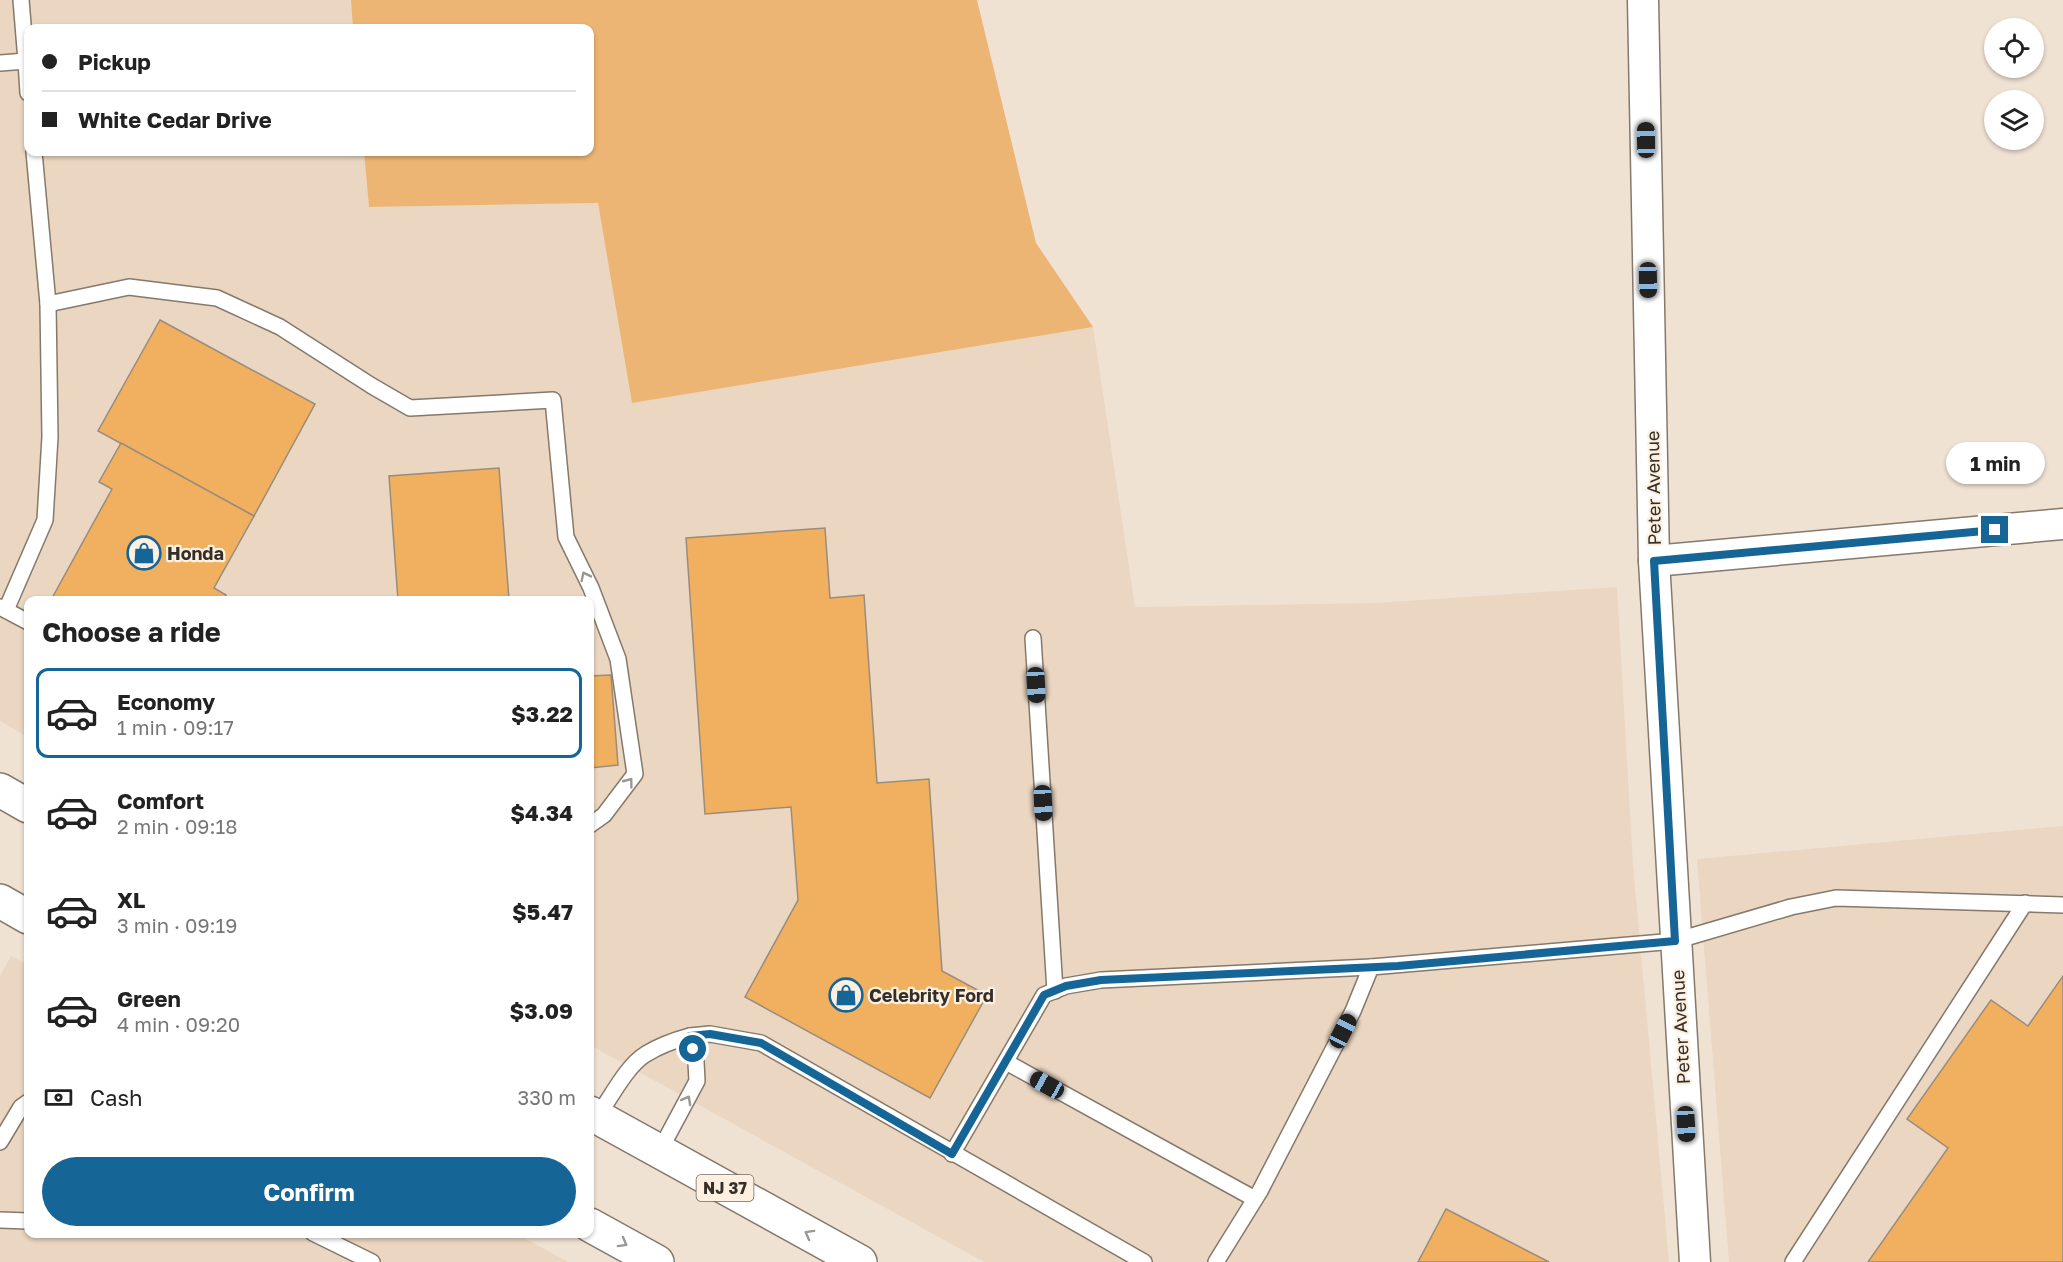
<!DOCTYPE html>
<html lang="en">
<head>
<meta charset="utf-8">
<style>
	body { margin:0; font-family:"Golos Text",sans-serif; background:#f6f6f6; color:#222; height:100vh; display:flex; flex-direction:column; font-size:22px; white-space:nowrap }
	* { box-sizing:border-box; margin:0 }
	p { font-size:20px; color:#767676 }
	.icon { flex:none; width:33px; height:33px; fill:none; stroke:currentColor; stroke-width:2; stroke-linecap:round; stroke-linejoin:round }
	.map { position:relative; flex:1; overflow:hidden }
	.side { position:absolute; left:24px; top:596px; width:570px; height:642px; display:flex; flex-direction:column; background:#fff; border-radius:12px; box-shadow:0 2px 4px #0004 }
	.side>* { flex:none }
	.hud { position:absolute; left:24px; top:24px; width:570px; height:132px; border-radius:12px; box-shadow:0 2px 4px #0004; display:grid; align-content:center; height:132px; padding:0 18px; background:#fff }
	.controls { position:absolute; left:1984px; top:18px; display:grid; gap:12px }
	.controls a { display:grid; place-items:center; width:60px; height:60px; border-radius:50%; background:#fff; box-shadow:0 2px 4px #0004; font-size:30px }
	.end { position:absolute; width:27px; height:27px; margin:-14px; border:8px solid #166597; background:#fff; box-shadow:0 0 0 3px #fff }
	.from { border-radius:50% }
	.bubble { position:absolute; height:42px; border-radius:21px; background:#fff; box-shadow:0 2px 4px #0004; font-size:20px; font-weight:700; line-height:42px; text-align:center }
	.car { position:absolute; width:18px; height:36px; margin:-18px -9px; border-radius:8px; box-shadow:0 0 4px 2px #0007; background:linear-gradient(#222 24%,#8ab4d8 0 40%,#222 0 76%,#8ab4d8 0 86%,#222 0) }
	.hud b { display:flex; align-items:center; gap:21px; height:57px; font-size:22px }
	.hud b+b { border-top:2px solid #e0e0e0 }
	.hud i { width:15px; height:15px; background:#222 }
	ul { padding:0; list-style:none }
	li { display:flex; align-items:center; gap:18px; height:90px; margin:0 12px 9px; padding:0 6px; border:3px solid transparent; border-radius:12px }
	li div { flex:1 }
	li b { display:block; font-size:22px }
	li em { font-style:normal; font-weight:700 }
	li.selected { border-color:#166597 }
	li>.icon { width:54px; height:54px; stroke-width:1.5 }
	h2 { padding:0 18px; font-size:27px; line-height:72px }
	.pay { display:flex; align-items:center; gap:15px; height:66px; padding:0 18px; font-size:22px }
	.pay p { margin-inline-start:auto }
	.button { display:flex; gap:12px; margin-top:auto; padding:12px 18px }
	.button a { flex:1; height:69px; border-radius:36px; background:#166597; color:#fff; font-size:24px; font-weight:700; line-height:69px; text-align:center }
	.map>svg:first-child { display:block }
	.built { fill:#ead6c1 }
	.green { fill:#ecb574 }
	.building { fill:#f0b060; stroke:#998c7d; stroke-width:1.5 }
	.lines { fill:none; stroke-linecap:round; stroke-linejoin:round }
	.service-casing { stroke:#85796b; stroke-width:18 }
	.minor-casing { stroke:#85796b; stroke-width:33 }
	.trunk-casing { stroke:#85796b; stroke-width:36 }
	.service { stroke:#fff; stroke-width:15 }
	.minor { stroke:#fff; stroke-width:30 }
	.trunk { stroke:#fff; stroke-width:33 }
	.oneway { stroke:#9a9794 }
	.route { stroke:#166597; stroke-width:8 }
	.labels { text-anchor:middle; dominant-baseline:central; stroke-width:4.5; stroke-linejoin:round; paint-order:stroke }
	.shield { fill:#fef0e0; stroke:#716960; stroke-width:1.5 }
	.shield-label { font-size:16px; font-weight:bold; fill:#352f29 }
	.street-label { font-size:18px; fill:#352f29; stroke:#fef0e0 }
	.poi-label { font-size:18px; font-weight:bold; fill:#352f29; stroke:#fef0e0; text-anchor:start }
</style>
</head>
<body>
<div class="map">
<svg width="2063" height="1262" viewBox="0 0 2063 1262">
	<rect width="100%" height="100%" fill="#f0e2d3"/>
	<g class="built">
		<polygon points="0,0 351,0 353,28 28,28 28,152 364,152 369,207 598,203 632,403 1093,327 1135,607 1376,603 1617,587 1633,865 1669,1262 984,1262 590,1045 590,600 28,600 28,737 0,721"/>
		<polygon points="2063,826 2063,1262 1729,1262 1697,859"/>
		<polygon points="11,956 28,965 28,1233 515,1233 568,1262 0,1262 0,976"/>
	</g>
	<polygon class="green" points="351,0 977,0 1036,243 1093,327 632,403 598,203 369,207 364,152 590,152 590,28 353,28"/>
	<g class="building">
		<polygon points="160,320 315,404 254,516 98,431"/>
		<polygon points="121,443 254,516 214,588 226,595 223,600 51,600 112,489 99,482"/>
		<polygon points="499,468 509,600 398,600 389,476"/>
		<polygon points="825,528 830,598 864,595 877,783 929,779 942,971 987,995 930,1098 745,997 798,900 791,807 705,814 686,538"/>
		<polygon points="611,675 618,765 590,768 590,676"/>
		<polygon points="2063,976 2063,1262 1868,1262 1948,1148 1907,1119 1991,1000 2028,1026"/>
		<polygon points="1446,1209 1549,1262 1418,1262"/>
	</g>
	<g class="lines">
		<defs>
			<g id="service">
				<polyline points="21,0 26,61"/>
				<polyline points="0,63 26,61 28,93"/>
				<polyline points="34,152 48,304"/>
				<polyline points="0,607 28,622"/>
				<polyline points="6,610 45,520 50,437 48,304 129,287 217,298 280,327 372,386 410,408 553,400 566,537 591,588 618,659 635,774 604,815 590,825"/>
				<polyline points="1033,638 1055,991"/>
				<polyline points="690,1036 710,1034 761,1043 1144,1262"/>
				<polyline points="1006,1062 1255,1199"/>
				<path d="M 597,1117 C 610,1099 627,1065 646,1054 C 659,1046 675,1040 690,1036 L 696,1062 L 697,1081 L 659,1152"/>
				<polyline points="0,1142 21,1107 28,1102"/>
				<polyline points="952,1154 1044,995 1066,986 1101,980 1371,967"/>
				<polyline points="0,1220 28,1221"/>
				<polyline points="313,1233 372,1262"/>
				<polyline points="1216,1262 1260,1191 1353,1011 1371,967 1675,941 1791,907 1836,898 2063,905"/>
				<polyline points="1793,1262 2025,903"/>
			</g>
			<g id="minor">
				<polyline points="1643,0 1654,561 1695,1262"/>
				<polyline points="1654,561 2063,524"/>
			</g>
			<g id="trunk">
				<polyline points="0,790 28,806"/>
				<polyline points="0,901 28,917"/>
				<polyline points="590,1113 860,1262"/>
				<polyline points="590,1225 657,1262"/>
			</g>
		</defs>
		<use href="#service" class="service-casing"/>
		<use href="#minor" class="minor-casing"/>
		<use href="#trunk" class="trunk-casing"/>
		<use href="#service" class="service"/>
		<use href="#minor" class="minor"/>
		<use href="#trunk" class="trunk"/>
	</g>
	<defs><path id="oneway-chevron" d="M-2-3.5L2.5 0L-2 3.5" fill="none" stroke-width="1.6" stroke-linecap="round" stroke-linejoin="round" transform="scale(1.5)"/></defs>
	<g class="oneway">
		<use href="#oneway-chevron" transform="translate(585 576) rotate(-116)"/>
		<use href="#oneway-chevron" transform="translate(629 782) rotate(-53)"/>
		<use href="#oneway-chevron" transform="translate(687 1100) rotate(-61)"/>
		<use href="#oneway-chevron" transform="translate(809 1234) rotate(-151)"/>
		<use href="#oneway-chevron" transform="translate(623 1243) rotate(29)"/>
	</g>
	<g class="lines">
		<polyline class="route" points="693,1049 690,1036 710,1034 761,1043 952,1154 1044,995 1066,986 1101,980 1398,966 1675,941 1654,561 1995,530"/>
	</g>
	<defs>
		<symbol id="shop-ring" viewBox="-11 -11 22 22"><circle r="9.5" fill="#fef0e0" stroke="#166597" stroke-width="1.5"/><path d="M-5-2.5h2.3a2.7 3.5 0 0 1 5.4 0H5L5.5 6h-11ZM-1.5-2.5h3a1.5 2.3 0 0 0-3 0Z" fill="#166597"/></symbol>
	</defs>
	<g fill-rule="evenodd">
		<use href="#shop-ring" x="125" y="534" width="38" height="38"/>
		<use href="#shop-ring" x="827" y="976" width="38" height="38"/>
	</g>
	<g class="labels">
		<rect class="shield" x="696.5" y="1175" width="57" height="26" rx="4.5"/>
		<g class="shield-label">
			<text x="725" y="1188">NJ 37</text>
		</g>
		<g class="street-label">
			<text transform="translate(1653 488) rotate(-91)">Peter Avenue</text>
			<text transform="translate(1680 1027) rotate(-93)">Peter Avenue</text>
		</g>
		<g class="poi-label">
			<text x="167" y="553">Honda</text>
			<text x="869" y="995">Celebrity Ford</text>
		</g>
	</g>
</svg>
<div class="controls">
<a><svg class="icon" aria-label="locate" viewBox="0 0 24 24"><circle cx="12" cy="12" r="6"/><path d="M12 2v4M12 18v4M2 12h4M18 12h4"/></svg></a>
<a><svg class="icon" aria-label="layers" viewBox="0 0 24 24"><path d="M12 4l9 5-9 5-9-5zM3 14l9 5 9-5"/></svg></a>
</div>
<i class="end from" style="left:693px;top:1049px"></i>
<i class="end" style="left:1995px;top:530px"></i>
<div class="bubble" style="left:1946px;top:442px;width:99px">1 min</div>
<i class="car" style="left:1646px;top:140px;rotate:359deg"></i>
<i class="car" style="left:1648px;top:280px;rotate:179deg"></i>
<i class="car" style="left:1036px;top:685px;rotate:177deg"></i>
<i class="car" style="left:1043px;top:803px;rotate:177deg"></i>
<i class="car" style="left:1343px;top:1031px;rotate:27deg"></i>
<i class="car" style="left:1047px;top:1085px;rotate:299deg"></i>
<i class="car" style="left:1686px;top:1124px;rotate:177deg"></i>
<div class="hud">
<b><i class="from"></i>Pickup</b>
<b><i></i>White Cedar Drive</b>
</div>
<section class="side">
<h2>Choose a ride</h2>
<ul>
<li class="selected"><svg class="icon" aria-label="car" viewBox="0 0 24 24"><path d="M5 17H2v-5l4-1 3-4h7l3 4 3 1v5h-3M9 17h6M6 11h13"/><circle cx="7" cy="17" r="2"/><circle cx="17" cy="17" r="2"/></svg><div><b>Economy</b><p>1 min · 09:17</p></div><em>$3.22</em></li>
<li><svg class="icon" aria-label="car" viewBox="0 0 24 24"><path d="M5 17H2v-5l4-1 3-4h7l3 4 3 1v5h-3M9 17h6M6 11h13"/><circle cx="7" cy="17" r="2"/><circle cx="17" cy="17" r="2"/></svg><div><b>Comfort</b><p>2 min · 09:18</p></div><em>$4.34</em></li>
<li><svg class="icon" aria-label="car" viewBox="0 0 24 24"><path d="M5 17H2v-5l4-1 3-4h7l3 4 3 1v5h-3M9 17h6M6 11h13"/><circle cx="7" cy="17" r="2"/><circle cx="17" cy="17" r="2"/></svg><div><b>XL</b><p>3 min · 09:19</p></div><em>$5.47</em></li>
<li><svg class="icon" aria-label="car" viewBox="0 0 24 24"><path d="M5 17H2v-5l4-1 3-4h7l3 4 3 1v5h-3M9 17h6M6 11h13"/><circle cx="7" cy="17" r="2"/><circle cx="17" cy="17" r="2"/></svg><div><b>Green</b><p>4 min · 09:20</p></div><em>$3.09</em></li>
</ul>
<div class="pay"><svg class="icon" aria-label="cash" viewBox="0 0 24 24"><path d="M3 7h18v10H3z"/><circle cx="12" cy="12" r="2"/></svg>Cash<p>330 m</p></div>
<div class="button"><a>Confirm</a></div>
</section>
</div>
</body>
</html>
